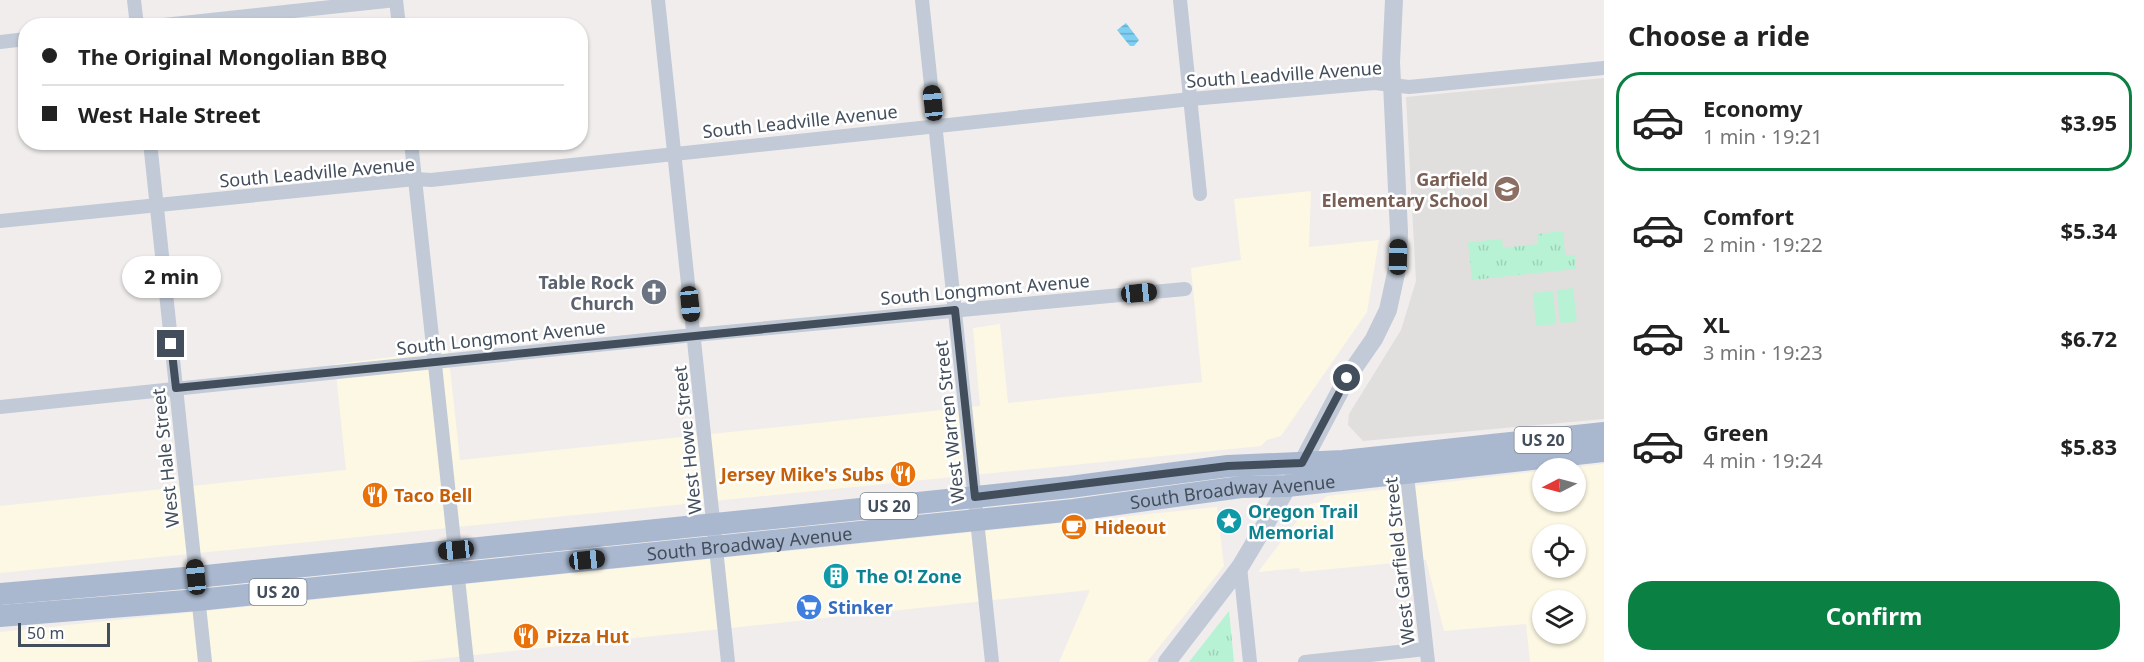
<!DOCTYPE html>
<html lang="en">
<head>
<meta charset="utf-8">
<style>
	body { margin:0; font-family:"Noto Sans",sans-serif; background:#f6f6f6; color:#222; height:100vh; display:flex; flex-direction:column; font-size:22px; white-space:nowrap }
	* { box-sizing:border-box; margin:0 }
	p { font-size:20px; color:#767676 }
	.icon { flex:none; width:33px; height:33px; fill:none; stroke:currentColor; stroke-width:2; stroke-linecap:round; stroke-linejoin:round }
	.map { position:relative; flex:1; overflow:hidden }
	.panel { display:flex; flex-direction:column; background:#fff; width:540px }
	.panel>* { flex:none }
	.top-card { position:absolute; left:18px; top:18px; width:570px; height:132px; border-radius:24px; box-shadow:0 2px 4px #0004; display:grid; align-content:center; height:132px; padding:0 24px; background:#fff }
	.needle { width:39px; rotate:264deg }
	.tools { position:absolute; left:1532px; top:458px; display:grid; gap:12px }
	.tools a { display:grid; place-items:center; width:54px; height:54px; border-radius:50%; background:#fff; box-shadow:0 2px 4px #0004; font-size:30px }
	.scale { position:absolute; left:18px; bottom:15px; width:92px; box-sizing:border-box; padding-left:6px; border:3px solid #434e5c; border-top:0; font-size:16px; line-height:21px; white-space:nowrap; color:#434e5c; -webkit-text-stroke:4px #fff; paint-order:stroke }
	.end { position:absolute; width:27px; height:27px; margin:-14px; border:8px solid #434e5c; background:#fff; box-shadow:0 0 0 3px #fff }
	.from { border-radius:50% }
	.bubble { position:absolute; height:42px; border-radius:21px; background:#fff; box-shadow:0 2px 4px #0004; font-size:20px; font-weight:700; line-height:42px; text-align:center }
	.car { position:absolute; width:18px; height:36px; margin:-18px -9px; border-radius:8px; box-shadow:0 0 4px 2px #0007; background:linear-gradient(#222 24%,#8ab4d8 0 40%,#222 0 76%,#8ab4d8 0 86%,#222 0) }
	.top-card b { display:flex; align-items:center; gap:21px; height:57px; font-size:22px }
	.top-card b+b { border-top:2px solid #e0e0e0 }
	.top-card i { width:15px; height:15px; background:#222 }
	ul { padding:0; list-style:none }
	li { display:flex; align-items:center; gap:18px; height:99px; margin:0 12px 9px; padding:0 12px; border:3px solid transparent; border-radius:24px }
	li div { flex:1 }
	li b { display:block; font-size:22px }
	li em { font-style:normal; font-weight:700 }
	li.current { border-color:#0b8043 }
	li>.icon { width:54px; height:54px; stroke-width:1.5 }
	h2 { padding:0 24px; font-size:27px; line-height:72px }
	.cta { display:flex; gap:12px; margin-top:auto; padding:12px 24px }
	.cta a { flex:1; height:69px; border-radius:24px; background:#0b8043; color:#fff; font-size:24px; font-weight:700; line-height:69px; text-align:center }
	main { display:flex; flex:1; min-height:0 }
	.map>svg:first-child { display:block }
	.commercial { fill:#fdf8e3; fill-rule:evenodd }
	.education { fill:#e1dede }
	.grass { fill:url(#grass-tufts) }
	.pitch { fill:#b6f2d3 }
	.water { fill:url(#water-rules) }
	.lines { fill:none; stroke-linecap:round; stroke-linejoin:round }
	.minor { stroke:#c1cad6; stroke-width:14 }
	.tertiary { stroke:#c1cad6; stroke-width:18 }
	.primary { stroke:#a9b8cf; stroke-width:22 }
	.route { stroke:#434e5c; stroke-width:8 }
	.labels { text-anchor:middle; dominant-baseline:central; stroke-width:5; stroke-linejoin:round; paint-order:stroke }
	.shield { fill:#fff; stroke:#7b838d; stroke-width:1.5 }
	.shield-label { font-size:16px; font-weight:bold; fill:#434e5c }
	.street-label { font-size:18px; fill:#434e5c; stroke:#fff }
	.education-label { font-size:18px; font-weight:bold; fill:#785e54; stroke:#fff; text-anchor:end }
	.worship-label { font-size:18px; font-weight:bold; fill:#5b616d; stroke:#fff; text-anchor:end }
	.food-label { font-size:18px; font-weight:bold; fill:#c56008; stroke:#fff; text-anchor:start }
	.culture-label { font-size:18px; font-weight:bold; fill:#0d838f; stroke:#fff; text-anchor:start }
	.shop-label { font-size:18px; font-weight:bold; fill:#366cbe; stroke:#fff; text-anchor:start }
</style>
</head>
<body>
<main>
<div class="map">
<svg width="1604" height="662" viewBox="0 0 1604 662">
	<defs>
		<pattern id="grass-tufts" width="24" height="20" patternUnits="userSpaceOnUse" patternTransform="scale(1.5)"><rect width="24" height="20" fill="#b6f2d3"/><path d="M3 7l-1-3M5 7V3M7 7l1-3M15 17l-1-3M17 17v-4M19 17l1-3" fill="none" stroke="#9ed1b8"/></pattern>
		<pattern id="water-rules" width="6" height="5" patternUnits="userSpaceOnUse" patternTransform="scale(1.5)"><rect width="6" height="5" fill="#7fcff3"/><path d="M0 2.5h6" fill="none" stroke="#6aaac8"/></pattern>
	</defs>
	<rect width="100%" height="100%" fill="#f0edec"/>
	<g class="commercial">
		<polygon points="1311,191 1309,247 1379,240 1367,312 1281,436 1267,440 1261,446 0,573 0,506 346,470 335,364 448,350 460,460 980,406 973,328 1000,324 1008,403 1202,382 1191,268 1241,260 1234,199"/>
		<path d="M 1604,464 L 1604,662 L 1530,662 L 1526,624 L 1444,631 L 1426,560 L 1300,572 L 1299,568 L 1258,572 L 1310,504 L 1320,502 L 1327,496 L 1542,471 L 1542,501 L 1575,501 L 1575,468 L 1567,468 ZM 1542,534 L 1575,534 L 1575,567 L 1542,567 ZM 1542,600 L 1575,600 L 1575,633 L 1542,633 Z"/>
		<polygon points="1217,507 1224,566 1147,662 1059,662 1090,590 409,662 0,662 0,632"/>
	</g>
	<polygon class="education" points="1604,78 1604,419 1363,441 1348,425 1349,414 1401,330 1416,281 1406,97"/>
	<g class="grass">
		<polygon points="1563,231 1565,255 1575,255 1576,269 1472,280 1468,242 1502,239 1503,248 1538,244 1538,234"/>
		<polygon points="1229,611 1234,662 1189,662"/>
	</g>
	<g class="pitch">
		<polygon points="1573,288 1577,322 1560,323 1557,290"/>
		<polygon points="1553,291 1556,324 1536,326 1533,293"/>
	</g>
	<polygon class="water" points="1126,23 1139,40 1134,46 1130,46 1117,30"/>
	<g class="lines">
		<g class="minor">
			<polyline points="134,0 137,26"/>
			<polyline points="396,0 399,26"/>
			<polyline points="658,0 728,662"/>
			<polyline points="922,0 992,662"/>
			<polyline points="1180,0 1200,194"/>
			<polyline points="155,26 396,0"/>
			<polyline points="0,42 26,39"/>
			<polyline points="150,142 205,662"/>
			<polyline points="411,142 467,662"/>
			<polyline points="0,221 415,179 431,180 1191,99 1375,83 1409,87 1604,68"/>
			<polyline points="0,407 694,335 1185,289"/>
			<polyline points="1406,467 1428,662"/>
			<polyline points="1240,567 1250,662"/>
			<polyline points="1305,662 1426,649"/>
		</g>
		<polyline class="tertiary" points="1167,662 1240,567 1302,463 1347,378 1374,339 1388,310 1398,264 1399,232 1391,62 1394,0"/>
		<g class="primary">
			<polyline points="0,594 196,577 803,515 1070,487 1228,466 1343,461 1604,433"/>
			<path id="s1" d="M 0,616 L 198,600 L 1074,510 L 1241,487 L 1287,486 L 1604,451"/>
		</g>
	</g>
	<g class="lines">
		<polyline class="route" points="171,344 176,388 955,310 975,497 1228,466 1302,463 1347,378"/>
	</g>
	<defs>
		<symbol id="school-disc" viewBox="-11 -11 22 22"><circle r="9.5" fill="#8d6e63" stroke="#fff"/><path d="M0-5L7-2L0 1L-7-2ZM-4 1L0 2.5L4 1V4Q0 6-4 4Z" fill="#fff"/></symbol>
		<symbol id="church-disc" viewBox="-11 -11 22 22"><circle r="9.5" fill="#6b7280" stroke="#fff"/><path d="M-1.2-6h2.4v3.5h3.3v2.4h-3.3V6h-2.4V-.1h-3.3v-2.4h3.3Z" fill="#fff"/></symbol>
		<symbol id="restaurant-disc" viewBox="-11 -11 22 22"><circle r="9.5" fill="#e8710a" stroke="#fff"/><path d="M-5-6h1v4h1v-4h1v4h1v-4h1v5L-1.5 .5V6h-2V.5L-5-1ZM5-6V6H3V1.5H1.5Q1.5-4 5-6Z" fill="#fff"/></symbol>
		<symbol id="sight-disc" viewBox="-11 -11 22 22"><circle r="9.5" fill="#0f9aa8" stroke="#fff"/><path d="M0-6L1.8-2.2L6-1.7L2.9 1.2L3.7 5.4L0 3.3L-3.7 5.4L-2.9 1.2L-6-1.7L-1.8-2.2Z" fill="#fff"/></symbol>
		<symbol id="cafe-disc" viewBox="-11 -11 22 22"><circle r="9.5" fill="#e8710a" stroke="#fff"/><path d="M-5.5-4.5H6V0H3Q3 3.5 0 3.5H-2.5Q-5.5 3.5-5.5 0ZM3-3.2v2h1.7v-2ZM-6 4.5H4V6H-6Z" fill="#fff"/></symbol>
		<symbol id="building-disc" viewBox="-11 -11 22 22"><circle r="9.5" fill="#0f9aa8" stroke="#fff"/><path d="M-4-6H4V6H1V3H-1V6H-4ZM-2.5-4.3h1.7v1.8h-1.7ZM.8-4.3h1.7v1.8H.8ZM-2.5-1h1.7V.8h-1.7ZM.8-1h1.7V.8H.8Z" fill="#fff"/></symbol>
		<symbol id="supermarket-disc" viewBox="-11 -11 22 22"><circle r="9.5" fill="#3f7fe0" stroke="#fff"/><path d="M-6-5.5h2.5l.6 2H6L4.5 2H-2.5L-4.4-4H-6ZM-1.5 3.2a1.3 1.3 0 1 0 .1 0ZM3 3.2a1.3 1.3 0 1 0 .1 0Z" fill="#fff"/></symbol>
	</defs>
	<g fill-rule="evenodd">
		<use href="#school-disc" x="1492" y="174" width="30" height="30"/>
		<use href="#church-disc" x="639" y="277" width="30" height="30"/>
		<use href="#restaurant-disc" x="888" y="459" width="30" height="30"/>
		<use href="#restaurant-disc" x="360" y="480" width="30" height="30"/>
		<use href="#sight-disc" x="1214" y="506" width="30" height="30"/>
		<use href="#cafe-disc" x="1059" y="512" width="30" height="30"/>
		<use href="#building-disc" x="821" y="561" width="30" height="30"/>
		<use href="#supermarket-disc" x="794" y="592" width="30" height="30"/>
		<use href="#restaurant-disc" x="511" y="621" width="30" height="30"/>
	</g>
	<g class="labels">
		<g class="shield">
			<rect x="1514.5" y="427" width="57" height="26" rx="4.5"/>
			<rect x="860.5" y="493" width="57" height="26" rx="4.5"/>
			<rect x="249.5" y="579" width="57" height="26" rx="4.5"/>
		</g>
		<g class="shield-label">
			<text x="1543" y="440">US 20</text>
			<text x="889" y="506">US 20</text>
			<text x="278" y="592">US 20</text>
		</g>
		<g class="street-label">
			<text transform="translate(1284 74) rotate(-4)">South Leadville Avenue</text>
			<text transform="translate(800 121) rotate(-6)">South Leadville Avenue</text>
			<text transform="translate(317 172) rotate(-5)">South Leadville Avenue</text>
			<text transform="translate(985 289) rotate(-5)">South Longmont Avenue</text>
			<text transform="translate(501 337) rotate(-6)">South Longmont Avenue</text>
			<text transform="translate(949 422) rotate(-96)">West Warren Street</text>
			<text transform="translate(687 440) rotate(-96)">West Howe Street</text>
			<text transform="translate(165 458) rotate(-96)">West Hale Street</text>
			<text stroke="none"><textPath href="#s1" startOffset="1239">South Broadway Avenue</textPath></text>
			<text stroke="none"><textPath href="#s1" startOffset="753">South Broadway Avenue</textPath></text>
			<text transform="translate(1399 561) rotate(-96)">West Garfield Street</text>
		</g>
		<g class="education-label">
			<text x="1488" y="179">Garfield<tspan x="1488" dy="21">Elementary School</tspan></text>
		</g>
		<g class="worship-label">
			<text x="634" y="282">Table Rock<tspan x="634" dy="21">Church</tspan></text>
		</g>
		<g class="food-label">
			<text x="884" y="474" text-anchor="end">Jersey Mike's Subs</text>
			<text x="394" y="495">Taco Bell</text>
			<text x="1094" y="527">Hideout</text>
			<text x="546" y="636">Pizza Hut</text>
		</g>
		<g class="culture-label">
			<text x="1248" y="511">Oregon Trail<tspan x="1248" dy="21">Memorial</tspan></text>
			<text x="856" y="576">The O! Zone</text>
		</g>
		<g class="shop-label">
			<text x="828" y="607">Stinker</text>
		</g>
	</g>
</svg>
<div class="tools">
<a><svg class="needle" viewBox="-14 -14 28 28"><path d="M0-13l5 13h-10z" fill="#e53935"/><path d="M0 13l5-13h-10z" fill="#767676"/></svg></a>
<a><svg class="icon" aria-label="locate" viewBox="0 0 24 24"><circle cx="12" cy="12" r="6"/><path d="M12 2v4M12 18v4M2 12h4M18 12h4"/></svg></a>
<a><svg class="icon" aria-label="layers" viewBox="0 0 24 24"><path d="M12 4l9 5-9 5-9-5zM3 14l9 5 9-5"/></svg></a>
</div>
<div class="scale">50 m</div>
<i class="end from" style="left:1347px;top:378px"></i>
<i class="end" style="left:171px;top:344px"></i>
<div class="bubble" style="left:122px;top:256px;width:99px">2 min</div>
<i class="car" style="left:933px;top:103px;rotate:354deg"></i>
<i class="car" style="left:1398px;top:257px;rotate:1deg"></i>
<i class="car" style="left:1139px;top:293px;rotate:84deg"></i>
<i class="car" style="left:690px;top:304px;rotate:174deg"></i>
<i class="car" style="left:456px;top:550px;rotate:264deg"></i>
<i class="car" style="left:587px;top:560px;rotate:84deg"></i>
<i class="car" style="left:196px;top:577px;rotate:354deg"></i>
<div class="top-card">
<b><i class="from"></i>The Original Mongolian BBQ</b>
<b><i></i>West Hale Street</b>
</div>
</div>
<section class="panel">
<h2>Choose a ride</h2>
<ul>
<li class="current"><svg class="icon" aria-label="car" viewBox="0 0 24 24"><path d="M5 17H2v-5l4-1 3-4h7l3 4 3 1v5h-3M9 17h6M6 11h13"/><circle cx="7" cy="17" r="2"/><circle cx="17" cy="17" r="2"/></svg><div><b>Economy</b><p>1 min · 19:21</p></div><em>$3.95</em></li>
<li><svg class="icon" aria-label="car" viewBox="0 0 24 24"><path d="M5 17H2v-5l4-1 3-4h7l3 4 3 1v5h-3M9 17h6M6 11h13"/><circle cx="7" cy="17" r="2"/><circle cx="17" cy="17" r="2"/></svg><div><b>Comfort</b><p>2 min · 19:22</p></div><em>$5.34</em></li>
<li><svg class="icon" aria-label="car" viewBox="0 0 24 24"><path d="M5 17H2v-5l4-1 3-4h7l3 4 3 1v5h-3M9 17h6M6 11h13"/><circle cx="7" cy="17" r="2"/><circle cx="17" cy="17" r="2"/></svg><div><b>XL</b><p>3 min · 19:23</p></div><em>$6.72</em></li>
<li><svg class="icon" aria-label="car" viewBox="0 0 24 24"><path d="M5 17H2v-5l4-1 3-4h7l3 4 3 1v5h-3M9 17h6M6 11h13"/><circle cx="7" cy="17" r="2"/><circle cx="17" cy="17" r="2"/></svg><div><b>Green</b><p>4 min · 19:24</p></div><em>$5.83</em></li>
</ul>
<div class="cta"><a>Confirm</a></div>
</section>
</main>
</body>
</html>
